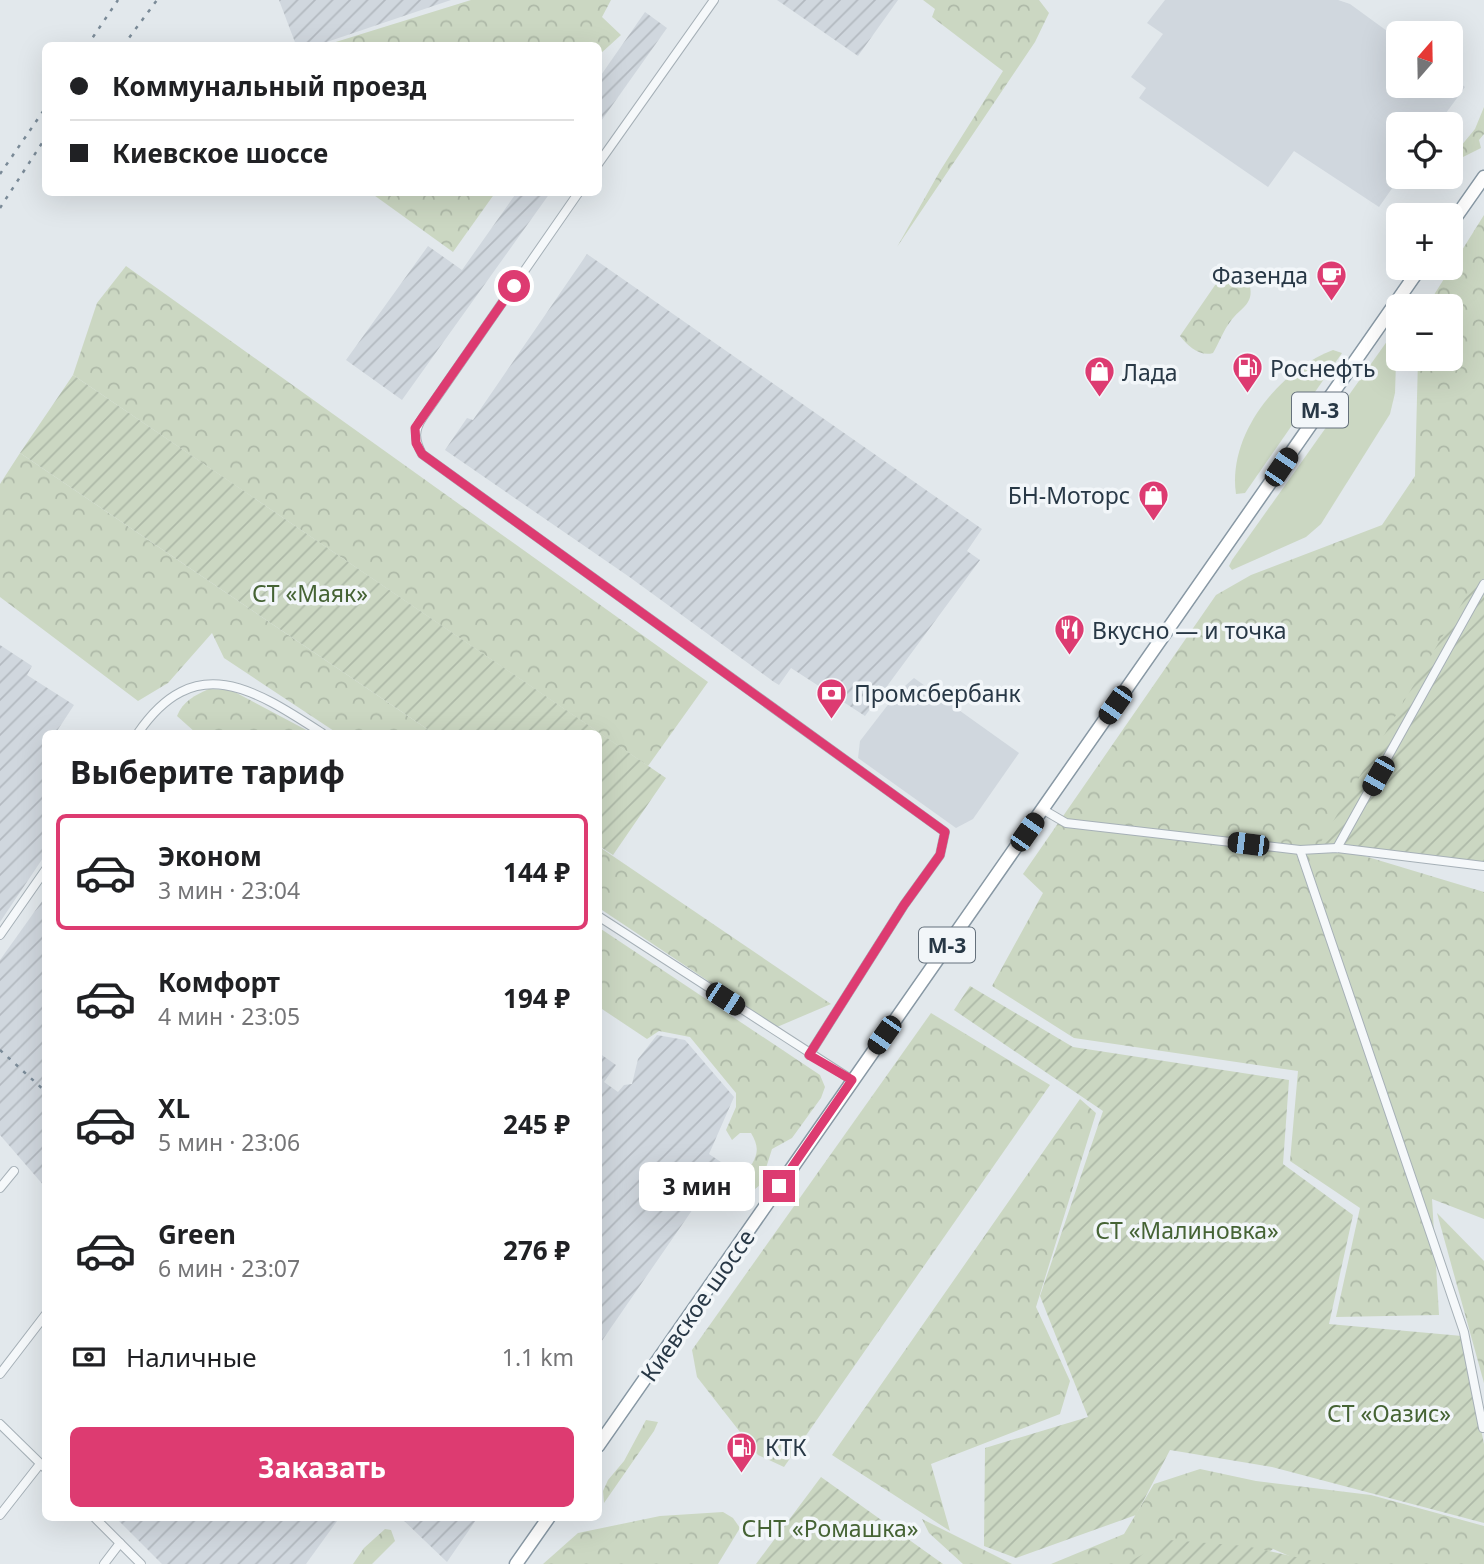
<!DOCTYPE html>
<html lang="ru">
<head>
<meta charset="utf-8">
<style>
	body { margin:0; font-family:"Noto Sans",sans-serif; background:#f2f2f2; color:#202124; height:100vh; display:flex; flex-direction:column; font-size:26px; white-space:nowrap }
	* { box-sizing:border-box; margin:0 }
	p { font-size:23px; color:#757577 }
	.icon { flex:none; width:38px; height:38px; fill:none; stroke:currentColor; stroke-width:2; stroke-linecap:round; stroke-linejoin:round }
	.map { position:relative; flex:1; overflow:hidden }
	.drawer { position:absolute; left:42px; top:730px; width:560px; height:791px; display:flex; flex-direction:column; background:#fff; border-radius:10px; box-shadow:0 7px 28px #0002 }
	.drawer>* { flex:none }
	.hud { position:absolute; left:42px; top:42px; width:560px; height:154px; border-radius:10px; box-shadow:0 7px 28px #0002; display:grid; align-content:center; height:154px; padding:0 28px; background:#fff }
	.needle { width:46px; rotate:20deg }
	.tools { position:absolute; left:1386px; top:21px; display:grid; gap:14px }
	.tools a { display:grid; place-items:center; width:77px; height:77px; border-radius:10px; background:#fff; box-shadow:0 7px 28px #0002; font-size:35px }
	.end { position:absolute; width:32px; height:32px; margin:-16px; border:9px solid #dd3b71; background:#fff; box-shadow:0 0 0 4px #fff }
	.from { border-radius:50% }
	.bubble { position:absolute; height:49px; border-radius:10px; background:#fff; box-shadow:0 7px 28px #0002; font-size:23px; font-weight:700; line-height:49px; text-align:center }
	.car { position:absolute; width:21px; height:42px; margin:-21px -10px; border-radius:9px; box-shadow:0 0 5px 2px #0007; background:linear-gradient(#222 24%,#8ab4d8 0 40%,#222 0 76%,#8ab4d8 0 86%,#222 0) }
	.hud b { display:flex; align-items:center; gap:24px; height:66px; font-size:26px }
	.hud b+b { border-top:2px solid #e0e0e0 }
	.hud i { width:18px; height:18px; background:#202124 }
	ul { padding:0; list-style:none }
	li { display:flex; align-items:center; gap:21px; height:116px; margin:0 14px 10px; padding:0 14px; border:4px solid transparent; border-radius:10px }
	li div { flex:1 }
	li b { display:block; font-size:26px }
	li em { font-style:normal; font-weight:700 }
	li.selected { border-color:#dd3b71 }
	li>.icon { width:63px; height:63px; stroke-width:1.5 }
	h2 { padding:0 28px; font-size:32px; line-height:84px }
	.pay { display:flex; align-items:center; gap:18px; height:77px; padding:0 28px; font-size:26px }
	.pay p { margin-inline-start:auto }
	.primary-button { display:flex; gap:14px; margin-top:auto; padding:14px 28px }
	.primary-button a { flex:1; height:80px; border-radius:10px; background:#dd3b71; color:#fff; font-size:28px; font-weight:700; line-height:80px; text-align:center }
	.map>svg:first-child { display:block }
	.built { fill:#d0d7de }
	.industrial { fill:url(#industrial-furrows) }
	.green { fill:#cbd7c2 }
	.forest { fill:url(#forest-crowns) }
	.garden { fill:url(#garden-furrows) }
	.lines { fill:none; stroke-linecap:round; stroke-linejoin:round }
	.minor-casing { stroke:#a6b0b7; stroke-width:10 }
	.trunk-casing { stroke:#8898a4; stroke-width:15 }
	.minor { stroke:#f5f8fa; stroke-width:8 }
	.trunk { stroke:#fff; stroke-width:12 }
	.rail { stroke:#7a8a97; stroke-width:2.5; stroke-dasharray:3.5 7; stroke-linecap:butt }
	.route { stroke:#dd3b71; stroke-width:9 }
	.labels { text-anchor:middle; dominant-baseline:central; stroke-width:7; stroke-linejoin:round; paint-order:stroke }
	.shield { fill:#f2f6f9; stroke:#65717c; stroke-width:2 }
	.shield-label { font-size:21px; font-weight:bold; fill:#283846 }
	.poi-label { font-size:23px; fill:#283846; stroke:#f2f6f9; text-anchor:start }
	.park-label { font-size:23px; fill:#456334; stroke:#f2f6f9 }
	.street-label { font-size:23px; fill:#283846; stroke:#f2f6f9 }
</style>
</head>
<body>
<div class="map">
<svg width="1484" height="1564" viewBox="0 0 1484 1564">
	<defs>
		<pattern id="industrial-furrows" width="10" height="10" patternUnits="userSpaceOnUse" patternTransform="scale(1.75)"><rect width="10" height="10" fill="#d0d7de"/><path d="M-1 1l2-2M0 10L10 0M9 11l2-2" fill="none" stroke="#b3b9c0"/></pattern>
		<pattern id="forest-crowns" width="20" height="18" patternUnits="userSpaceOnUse" patternTransform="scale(1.75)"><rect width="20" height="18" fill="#cbd7c2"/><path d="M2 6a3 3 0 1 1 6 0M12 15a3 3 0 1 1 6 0" fill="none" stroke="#aeb9a8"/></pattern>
		<pattern id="garden-furrows" width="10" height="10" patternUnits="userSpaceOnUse" patternTransform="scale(1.75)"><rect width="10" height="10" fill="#cbd7c2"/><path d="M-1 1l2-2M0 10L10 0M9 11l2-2" fill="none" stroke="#aeb9a8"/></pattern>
	</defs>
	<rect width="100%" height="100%" fill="#e2e8ec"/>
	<g class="built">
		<polygon points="1165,0 1338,0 1350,4 1398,39 1398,86 1451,86 1451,77 1465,87 1438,124 1398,124 1400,177 1379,207 1294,151 1268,187 1139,98 1146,88 1131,77 1163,34 1147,23"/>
		<polygon points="914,678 1019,753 973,819 956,828 858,758 860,741 897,693"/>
	</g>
	<g class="industrial">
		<polygon points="279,0 451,0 315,46 296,45"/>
		<polygon points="777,0 898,0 858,56"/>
		<polygon points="645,12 667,28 599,124 599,78"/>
		<polygon points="517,192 550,193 402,400 346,360 428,246 462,270"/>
		<polygon points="587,254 982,529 967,551 980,560 865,716 791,668 779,685 774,682 628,576 445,450 467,418 473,420"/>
		<polygon points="0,645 32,666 27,675 74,705 57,731 60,733 46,733 45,855 0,922"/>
		<polygon points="45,897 45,1187 0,1135 0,960"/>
		<polygon points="657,1035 685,1040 734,1097 709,1154 724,1164 599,1345 599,1053 616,1065 604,1082 618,1092 624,1085 632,1084 638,1059"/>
		<polygon points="115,1517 340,1517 306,1564 162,1564"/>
		<polygon points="400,1517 478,1517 447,1562"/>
	</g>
	<g class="green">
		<polygon points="1395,330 1397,330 1395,393 1390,414 1321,524 1306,537 1232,570 1229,566 1232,560"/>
		<path d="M 1333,350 L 1342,353 L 1245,493 L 1236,494 C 1227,434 1280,370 1333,350 Z"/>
	</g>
	<g class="forest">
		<polygon points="471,0 611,0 602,17 621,35 599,55 598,46 326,45"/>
		<polygon points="923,0 1039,0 1049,13 1035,42 897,247 940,171 1003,71 932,17 935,9"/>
		<polygon points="1484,107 1484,134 1479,140 1481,148 1461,158 1457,169 1451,168 1451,158 1475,129"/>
		<polygon points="371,193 495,192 495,193 453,252"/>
		<polygon points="1484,215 1484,571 1328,845 1484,892 1484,1219 1432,1199 1439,1315 1336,1317 1360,1208 1290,1161 1298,1071 1074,1038 992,986 1043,893 1023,874 1216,595 1251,575 1382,525 1415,476 1418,359 1451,359 1451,306 1427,306"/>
		<polygon points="126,266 708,682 648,766 73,375 97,303"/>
		<path d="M 1222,275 L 1248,279 C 1257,305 1241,306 1230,322 C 1223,331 1219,343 1213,353 C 1200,357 1188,346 1180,336 Z"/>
		<polygon points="20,453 433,733 337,733 224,658 212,633 168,683 138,701 0,597 0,484"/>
		<path d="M 209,689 L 231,690 L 312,733 L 196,733 L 177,716 C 183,701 195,695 209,689 Z"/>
		<polygon points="598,846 831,1004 777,1027 599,908"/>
		<path d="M 598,927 L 820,1075 L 825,1087 L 821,1098 L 792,1138 L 772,1149 L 761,1184 L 743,1199 L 735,1190 L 726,1197 L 718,1196 L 718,1188 L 731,1184 L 740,1164 L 752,1164 C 759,1152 758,1145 751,1133 L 740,1133 L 732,1140 L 726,1130 L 736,1107 L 736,1093 L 690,1037 L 659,1031 L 647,1039 L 599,1007 Z"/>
		<polygon points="931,1013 1050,1085 784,1467 758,1455 697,1377 692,1350"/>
		<polygon points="1080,1099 1096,1113 1036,1307 1070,1381 1060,1414 931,1464 950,1531 832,1455"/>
		<polygon points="1437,1213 1484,1261 1484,1383"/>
		<polygon points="646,1420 658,1422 654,1431 604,1503 603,1491 608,1480 624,1461"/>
		<polygon points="1200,1469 1256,1481 1371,1495 1484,1526 1484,1564 1308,1564 1273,1549 1253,1564 1051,1564 1124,1534 1154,1484"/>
		<polygon points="723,1512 733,1518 740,1528 718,1564 543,1564 578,1533 660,1516"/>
		<polygon points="922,1519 1012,1564 1013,1564 963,1564 929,1533"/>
		<polygon points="385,1529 391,1530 395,1541 372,1564 353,1564 364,1548"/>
	</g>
	<g class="garden">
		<polygon points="73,375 666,778 613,855 599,846 598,733 433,733 20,453"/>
		<polygon points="1484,566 1484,862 1318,847"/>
		<polygon points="970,986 1073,1047 1289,1080 1283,1164 1353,1215 1329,1324 1462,1336 1484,1444 1484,1523 1272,1467 1170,1450 1136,1515 1016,1558 984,1546 985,1448 1088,1417 1040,1296 1103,1111 954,1010"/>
		<polygon points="821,1477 943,1564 756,1564"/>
		<polygon points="1169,1540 1246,1546 1327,1564 1125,1564"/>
	</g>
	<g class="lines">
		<defs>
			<g id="minor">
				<polyline points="598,164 714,0"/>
				<path d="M 579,192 L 423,417 C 414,430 414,439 422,454 L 945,832 L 940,855 L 904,905 L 809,1055"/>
				<path d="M 138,733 C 195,650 254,689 322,733"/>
				<polyline points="1042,809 1066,823 1300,850 1337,848 1484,866"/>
				<polyline points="1337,848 1484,584"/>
				<polyline points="1300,850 1464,1332 1483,1428"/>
				<polyline points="598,916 852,1080"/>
				<polyline points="0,935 46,869"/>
				<polyline points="0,1188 14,1171"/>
				<polyline points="0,1374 46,1314"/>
				<polyline points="0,1424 46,1469"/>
				<polyline points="0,1515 40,1464"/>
				<polyline points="94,1517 141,1564"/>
				<polyline points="104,1564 120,1543"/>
			</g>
			<g id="trunk">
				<polyline points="1451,224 1484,177"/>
				<polyline points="598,1446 1420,268"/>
				<polyline points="516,1564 549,1517"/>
			</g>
		</defs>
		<use href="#minor" class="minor-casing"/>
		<use href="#trunk" class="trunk-casing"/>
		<use href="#minor" class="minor"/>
		<use href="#trunk" class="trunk"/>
		<g class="rail">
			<polyline points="87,46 118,0"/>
			<polyline points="123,46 157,0"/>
			<polyline points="0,174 46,107"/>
			<polyline points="0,208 42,143"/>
			<polyline points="0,1050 46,1092"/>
		</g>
	</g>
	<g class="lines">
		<polyline class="route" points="514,286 415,428 416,443 422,454 945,832 940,855 904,905 809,1055 852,1080 779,1186"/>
	</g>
	<defs>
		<symbol id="cafe-pin" viewBox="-11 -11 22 30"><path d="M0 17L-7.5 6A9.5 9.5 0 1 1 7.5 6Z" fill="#dd3b71" stroke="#f2f6f9"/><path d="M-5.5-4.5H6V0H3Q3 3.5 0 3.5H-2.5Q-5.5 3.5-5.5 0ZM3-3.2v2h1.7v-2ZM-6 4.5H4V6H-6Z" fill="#fff"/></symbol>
		<symbol id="fuel-pin" viewBox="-11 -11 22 30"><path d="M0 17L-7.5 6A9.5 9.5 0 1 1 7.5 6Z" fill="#dd3b71" stroke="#f2f6f9"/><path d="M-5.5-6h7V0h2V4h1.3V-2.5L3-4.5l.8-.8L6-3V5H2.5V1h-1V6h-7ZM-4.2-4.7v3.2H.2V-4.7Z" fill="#fff"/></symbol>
		<symbol id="shop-pin" viewBox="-11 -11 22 30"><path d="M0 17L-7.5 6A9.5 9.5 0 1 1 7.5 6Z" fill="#dd3b71" stroke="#f2f6f9"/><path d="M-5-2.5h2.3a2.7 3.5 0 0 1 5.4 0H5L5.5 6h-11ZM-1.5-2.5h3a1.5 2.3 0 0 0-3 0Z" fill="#fff"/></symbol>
		<symbol id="restaurant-pin" viewBox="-11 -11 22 30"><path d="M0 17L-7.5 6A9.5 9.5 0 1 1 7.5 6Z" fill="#dd3b71" stroke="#f2f6f9"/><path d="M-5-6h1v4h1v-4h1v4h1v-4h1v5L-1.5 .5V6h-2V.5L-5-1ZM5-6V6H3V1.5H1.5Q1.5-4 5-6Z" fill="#fff"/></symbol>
		<symbol id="bank-pin" viewBox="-11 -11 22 30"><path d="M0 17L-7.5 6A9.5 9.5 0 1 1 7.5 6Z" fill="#dd3b71" stroke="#f2f6f9"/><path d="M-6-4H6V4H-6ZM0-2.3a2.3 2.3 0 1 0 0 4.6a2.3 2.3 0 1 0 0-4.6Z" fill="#fff"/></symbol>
	</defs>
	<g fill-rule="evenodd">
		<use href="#cafe-pin" x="1314" y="258" width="35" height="47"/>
		<use href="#fuel-pin" x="1230" y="350" width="35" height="47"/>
		<use href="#shop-pin" x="1082" y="354" width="35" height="47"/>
		<use href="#shop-pin" x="1136" y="478" width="35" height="47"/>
		<use href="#restaurant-pin" x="1052" y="612" width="35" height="47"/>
		<use href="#bank-pin" x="814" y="676" width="35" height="47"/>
		<use href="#fuel-pin" x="724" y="1430" width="35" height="47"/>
	</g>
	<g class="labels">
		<g class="shield">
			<rect x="1292" y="392.5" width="56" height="35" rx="5"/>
			<rect x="919" y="927.5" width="56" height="35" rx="5"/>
		</g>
		<g class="shield-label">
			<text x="1320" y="410">М-3</text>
			<text x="947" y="945">М-3</text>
		</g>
		<g class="poi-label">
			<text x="1308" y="275" text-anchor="end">Фазенда</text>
			<text x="1270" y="368">Роснефть</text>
			<text x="1122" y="372">Лада</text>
			<text x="1130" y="495" text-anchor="end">БН-Моторс</text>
			<text x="1092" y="630">Вкусно — и точка</text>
			<text x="854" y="693">Промсбербанк</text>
			<text x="765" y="1447">КТК</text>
		</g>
		<g class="park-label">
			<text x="310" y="593">СТ «Маяк»</text>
			<text x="1187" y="1230">СТ «Малиновка»</text>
			<text x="1389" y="1413">СТ «Оазис»</text>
			<text x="830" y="1528">СНТ «Ромашка»</text>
		</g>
		<g class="street-label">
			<text transform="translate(697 1305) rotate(-55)">Киевское шоссе</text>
		</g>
	</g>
</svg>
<div class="tools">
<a><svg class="needle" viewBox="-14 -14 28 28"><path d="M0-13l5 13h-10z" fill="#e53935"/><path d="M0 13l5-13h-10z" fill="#757577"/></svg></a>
<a><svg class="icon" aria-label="locate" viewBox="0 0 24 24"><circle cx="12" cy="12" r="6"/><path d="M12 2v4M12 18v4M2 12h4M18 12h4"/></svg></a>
<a>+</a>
<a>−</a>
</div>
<i class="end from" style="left:514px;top:286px"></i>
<i class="end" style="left:779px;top:1186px"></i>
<div class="bubble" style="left:639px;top:1162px;width:116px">3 мин</div>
<i class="car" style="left:1281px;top:467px;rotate:34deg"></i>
<i class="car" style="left:1115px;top:705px;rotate:215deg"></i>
<i class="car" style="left:1378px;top:776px;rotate:210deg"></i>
<i class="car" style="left:1027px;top:832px;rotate:35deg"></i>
<i class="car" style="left:1248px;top:844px;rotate:277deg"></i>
<i class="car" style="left:725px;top:999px;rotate:123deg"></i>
<i class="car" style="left:884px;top:1035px;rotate:215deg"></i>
<div class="hud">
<b><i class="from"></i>Коммунальный проезд</b>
<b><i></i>Киевское шоссе</b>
</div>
<section class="drawer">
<h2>Выберите тариф</h2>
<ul>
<li class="selected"><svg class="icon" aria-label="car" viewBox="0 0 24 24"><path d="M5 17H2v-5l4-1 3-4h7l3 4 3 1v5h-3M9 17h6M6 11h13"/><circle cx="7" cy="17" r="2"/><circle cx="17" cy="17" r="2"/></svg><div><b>Эконом</b><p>3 мин · 23:04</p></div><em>144 ₽</em></li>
<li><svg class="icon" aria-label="car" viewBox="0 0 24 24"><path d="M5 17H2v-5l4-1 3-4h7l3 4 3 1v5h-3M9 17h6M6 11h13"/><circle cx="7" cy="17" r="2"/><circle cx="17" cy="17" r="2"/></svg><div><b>Комфорт</b><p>4 мин · 23:05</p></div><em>194 ₽</em></li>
<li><svg class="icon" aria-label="car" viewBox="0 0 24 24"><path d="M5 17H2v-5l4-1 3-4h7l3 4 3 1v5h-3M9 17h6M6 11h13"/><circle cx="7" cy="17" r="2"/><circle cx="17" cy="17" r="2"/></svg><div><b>XL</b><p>5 мин · 23:06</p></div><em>245 ₽</em></li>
<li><svg class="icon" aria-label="car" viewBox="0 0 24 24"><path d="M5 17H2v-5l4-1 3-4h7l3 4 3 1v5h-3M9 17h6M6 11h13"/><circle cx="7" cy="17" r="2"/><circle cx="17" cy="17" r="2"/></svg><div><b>Green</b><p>6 мин · 23:07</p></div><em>276 ₽</em></li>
</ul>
<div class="pay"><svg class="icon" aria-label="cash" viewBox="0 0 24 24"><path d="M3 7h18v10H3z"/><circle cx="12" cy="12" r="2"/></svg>Наличные<p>1.1 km</p></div>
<div class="primary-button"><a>Заказать</a></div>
</section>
</div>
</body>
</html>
